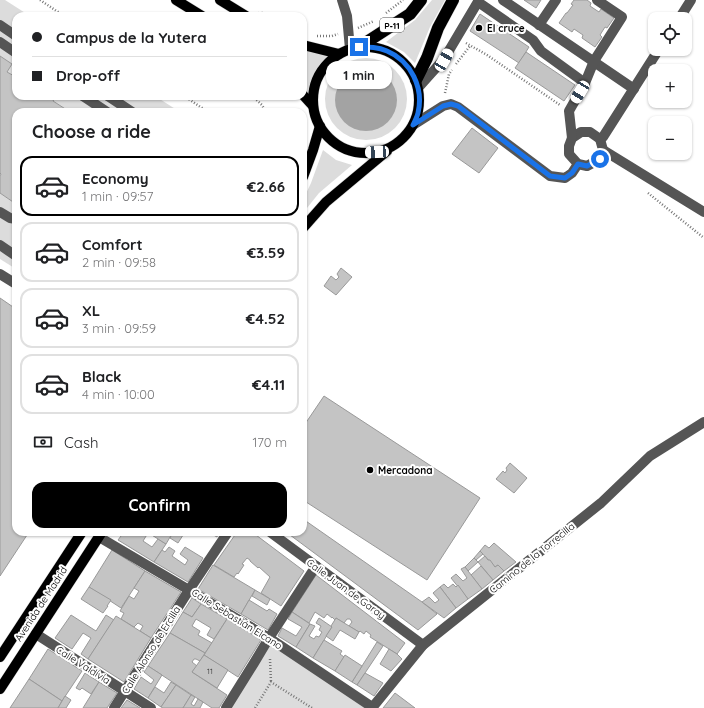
<!DOCTYPE html>
<html lang="en">
<head>
<meta charset="utf-8">
<style>
	body { margin:0; font-family:Quicksand,sans-serif; background:#f6f6f6; color:#202124; height:100vh; display:flex; flex-direction:column; font-size:15px; white-space:nowrap }
	* { box-sizing:border-box; margin:0 }
	p { font-size:13px; color:#757577 }
	.icon { flex:none; width:22px; height:22px; fill:none; stroke:currentColor; stroke-width:2; stroke-linecap:round; stroke-linejoin:round }
	.map { position:relative; flex:1; overflow:hidden }
	.sheet { position:absolute; left:12px; top:108px; width:295px; height:428px; display:flex; flex-direction:column; background:#fff; border-radius:12px; box-shadow:0 1px 3px #0004 }
	.sheet>* { flex:none }
	.guide { position:absolute; left:12px; top:12px; width:295px; height:88px; border-radius:12px; box-shadow:0 1px 3px #0004; display:grid; align-content:center; height:88px; padding:0 20px; background:#fff }
	.controls { position:absolute; left:648px; top:12px; display:grid; gap:8px }
	.controls a { display:grid; place-items:center; width:44px; height:44px; border-radius:8px; background:#fff; box-shadow:0 1px 3px #0004; font-size:20px }
	.end { position:absolute; width:18px; height:18px; margin:-9px; border:5px solid #1a73e8; background:#fff; box-shadow:0 0 0 2px #fff }
	.from { border-radius:50% }
	.bubble { position:absolute; height:28px; border-radius:12px; background:#fff; box-shadow:0 1px 3px #0004; font-size:13px; font-weight:800; line-height:28px; text-align:center }
	.car { position:absolute; width:12px; height:24px; margin:-12px -6px; border-radius:5px; box-shadow:0 0 3px 1px #0007; background:linear-gradient(#fff 24%,#345 0 40%,#fff 0 76%,#345 0 86%,#fff 0) }
	.guide b { display:flex; align-items:center; gap:14px; height:38px; font-size:15px }
	.guide b+b { border-top:1px solid #e0e0e0 }
	.guide i { width:10px; height:10px; background:#202124 }
	ul { padding:0; list-style:none }
	li { display:flex; align-items:center; gap:12px; height:60px; margin:0 8px 6px; padding:0 12px; border:2px solid #e0e0e0; border-radius:12px }
	li div { flex:1 }
	li b { display:block; font-size:15px }
	li em { font-style:normal; font-weight:800 }
	li.on { border-color:#000 }
	li>.icon { width:36px; height:36px; stroke-width:1.5 }
	h2 { padding:0 20px; font-size:18px; line-height:48px }
	.pay { display:flex; align-items:center; gap:10px; height:44px; padding:0 20px; font-size:15px }
	.pay p { margin-inline-start:auto }
	.button { display:flex; gap:8px; margin-top:auto; padding:8px 20px }
	.button a { flex:1; height:46px; border-radius:12px; background:#000; color:#fff; font-size:16px; font-weight:800; line-height:46px; text-align:center }
	.map>svg:first-child { display:block }
	.green { fill:#dcdcdc }
	.water { fill:#a3a3a3 }
	.building { fill:#c4c4c4; stroke:#999 }
	.lines { fill:none; stroke-linecap:round; stroke-linejoin:round }
	.major-casing { stroke:#dbdbdb; stroke-width:11 }
	.highway-casing { stroke:#dbdbdb; stroke-width:13 }
	.path { stroke:#777; stroke-width:2.5; stroke-dasharray:1 2; stroke-linecap:butt }
	.minor { stroke:#555; stroke-width:10 }
	.major { stroke:#000; stroke-width:10 }
	.highway { stroke:#000; stroke-width:12 }
	.route { stroke:#1a73e8; stroke-width:5 }
	.poi-dot { fill:#000; stroke:#fff; stroke-width:1.5 }
	.labels { text-anchor:middle; dominant-baseline:central; stroke-width:4; stroke-linejoin:round; paint-order:stroke }
	.number-label { font-size:8px; fill:#313131 }
	.shield { fill:#fff; stroke:#4c4c4c; stroke-width:1 }
	.shield-label { font-size:9px; font-weight:bold; fill:#000 }
	.poi-label { font-size:10px; font-weight:bold; fill:#000; stroke:#fff; text-anchor:start }
	.street-label { font-size:10px; fill:#000; stroke:#fff }
</style>
</head>
<body>
<div class="map">
<svg width="704" height="708" viewBox="0 0 704 708">
	<rect width="100%" height="100%" fill="#fff"/>
	<g class="green">
		<polygon points="0,0 5,0 30,16 16,16 16,77 7,72 12,64 0,56"/>
		<polygon points="432,0 445,0 430,27 415,63 404,52 386,42 415,20"/>
		<path d="M 303,45 L 339,54 C 318,70 314,80 313,106 L 303,95 Z"/>
		<circle cx="366" cy="99" r="41"/>
		<polygon points="56,96 155,96 180,112 86,112 82,110 81,112 70,112 53,101"/>
		<polygon points="323,150 336,160 352,165 319,193 303,213 303,200 311,183"/>
		<polygon points="0,193 16,204 16,269 0,259"/>
		<polygon points="269,638 372,708 225,708"/>
	</g>
	<circle class="water" cx="366" cy="100" r="31"/>
	<g class="building">
		<polygon points="524,0 541,0 536,8"/>
		<polygon points="574,0 587,0 591,3 590,6 599,12 601,9 614,18 607,28 605,27 600,35 602,37 595,47 582,38 583,35 574,29 572,32 559,23 566,13 567,13 573,5 571,4"/>
		<polygon points="480,14 529,47 519,63 470,31"/>
		<polygon points="526,52 575,85 564,101 515,68"/>
		<polygon points="0,56 12,64 7,72 16,77 16,96 56,96 53,101 70,112 16,112 16,204 0,193 0,176 1,174 0,173"/>
		<polygon points="472,128 498,148 479,173 452,154"/>
		<polygon points="341,268 352,277 336,295 324,286 331,276 336,280 339,277 337,274"/>
		<polygon points="0,298 16,309 16,532 29,532 0,576"/>
		<polygon points="324,396 480,498 427,580 303,500 303,427"/>
		<polygon points="510,463 527,478 514,493 496,479 503,471 505,473 507,470 506,468"/>
		<polygon points="303,519 422,602 437,614 418,630 286,532 303,532"/>
		<polygon points="124,532 147,532 148,533 143,541 152,547 158,539 166,544 154,562 118,540"/>
		<polygon points="147,532 173,532 166,544"/>
		<polygon points="173,532 185,532 178,543 170,538"/>
		<polygon points="208,532 219,532 217,537"/>
		<polygon points="237,532 252,532 304,571 281,606 261,593 270,577 259,567 258,568 250,561 250,560 247,558 242,564 244,565 238,574 237,573 234,577 214,565"/>
		<polygon points="494,543 516,562 504,571 498,565 495,567 480,551 485,545 489,548"/>
		<polygon points="169,547 175,551 172,556 185,565 188,560 180,554 185,547 203,558 188,582 154,562 162,550 165,552"/>
		<polygon points="112,550 145,571 121,608 89,587"/>
		<polygon points="480,551 483,554 476,560 474,558"/>
		<polygon points="485,556 488,560 490,560 495,567 498,565 504,571 493,580 478,562"/>
		<polygon points="474,558 478,562 468,571 465,567"/>
		<polygon points="213,565 255,590 241,614 198,589"/>
		<polygon points="481,566 493,580 482,589 471,575"/>
		<polygon points="465,567 482,589 468,599 451,578 456,574 463,581 467,578 461,569"/>
		<polygon points="145,571 181,592 151,638 140,631 143,626 138,623 134,627 121,619 124,613 120,611 129,596 134,599 139,591 134,588"/>
		<polygon points="316,575 405,643 397,654 370,637 371,635 366,631 364,634 360,631 359,632 349,626 352,622 350,619 347,619 344,623 336,618 335,620 332,617 332,618 327,614 324,618 315,612 309,623 292,612"/>
		<polygon points="444,584 448,588 453,584 456,587 458,585 468,599 456,608 440,587"/>
		<polygon points="89,587 111,600 107,606 108,606 103,613 81,599"/>
		<polygon points="440,587 456,608 444,618 422,602 429,597 435,603 439,600 433,593"/>
		<polygon points="255,590 270,599 267,605 252,596"/>
		<polygon points="192,598 201,604 192,617 183,612"/>
		<polygon points="249,600 267,611 269,609 277,614 268,630 241,614"/>
		<polygon points="201,604 227,619 214,639 207,635 211,628 196,619 192,626 200,631 198,635 212,643 205,653 170,633 183,612 192,617"/>
		<polygon points="292,612 310,624 296,647 278,636 282,628 296,636 302,627 288,619"/>
		<polygon points="71,615 96,631 106,615 114,620 88,659 81,654 91,638 83,633 72,649 55,638"/>
		<polygon points="116,616 151,638 124,682 88,659"/>
		<polygon points="319,618 332,627 313,658 296,647 310,624 315,626 309,636 314,639 316,636 319,637 322,632 319,630 321,626 316,623"/>
		<polygon points="336,618 359,632 355,639 340,630 333,641 326,636 332,627 331,626"/>
		<polygon points="227,619 261,640 238,677 204,655"/>
		<polygon points="170,633 205,653 200,661 196,659 194,659 192,662 197,666 192,672 227,695 219,708 212,708 148,666"/>
		<polygon points="324,640 342,651 340,654 344,657 335,671 313,658"/>
		<polygon points="377,642 383,646 357,685 352,682"/>
		<polygon points="48,649 82,671 62,701 29,679"/>
		<polygon points="389,649 397,654 402,659 391,671 380,664"/>
		<polygon points="204,655 228,670 217,688 192,672"/>
		<polygon points="345,655 362,666 352,682 335,671"/>
		<polygon points="148,666 162,675 148,698 134,689 141,677 151,684 154,680 144,672"/>
		<polygon points="85,673 99,682 91,694 82,688 80,690 76,688"/>
		<polygon points="365,673 383,683 374,696 357,685"/>
		<polygon points="29,679 62,701 58,708 10,708"/>
		<polygon points="99,682 117,693 107,708 83,708"/>
		<polygon points="171,682 176,685 161,707 148,698 155,687 164,693"/>
		<polygon points="176,685 191,695 183,708 163,708 161,707"/>
		<polygon points="395,693 415,708 383,708"/>
		<polygon points="191,695 195,697 191,704 194,706 198,699 203,702 200,708 183,708"/>
		<polygon points="65,696 71,700 66,708 58,708"/>
		<polygon points="127,700 140,708 121,708"/>
	</g>
	<g class="lines">
		<defs>
			<g id="major">
				<polyline points="176,0 202,16"/>
				<polyline points="220,0 246,16"/>
				<polyline points="303,45 339,54"/>
				<circle cx="366" cy="100" r="53"/>
				<polyline points="303,95 313,106"/>
				<polyline points="303,177 313,150 320,126"/>
				<polyline points="303,228 326,202 387,151"/>
				<polyline points="0,657 82,532"/>
				<polyline points="0,689 102,532"/>
			</g>
			<g id="highway">
				<polyline points="359,47 410,14 421,0"/>
				<polyline points="416,80 427,58 438,28 453,0"/>
			</g>
		</defs>
		<use href="#major" class="major-casing"/>
		<use href="#highway" class="highway-casing"/>
		<g class="path">
			<polyline points="40,0 64,16"/>
			<polyline points="386,13 403,0"/>
			<polyline points="258,16 260,12 268,16"/>
			<polyline points="358,28 374,21"/>
			<polyline points="317,36 332,36 338,34"/>
			<polyline points="466,43 487,55 560,105"/>
			<polyline points="456,64 470,46"/>
			<polyline points="445,93 449,74 452,70"/>
			<polyline points="184,96 208,112"/>
			<polyline points="252,96 262,105 266,112"/>
			<polyline points="648,193 704,238"/>
			<polyline points="270,659 271,682"/>
			<polyline points="255,708 271,682 312,708"/>
		</g>
		<g class="minor">
			<polyline points="342,0 347,16 350,49"/>
			<polyline points="503,0 634,89"/>
			<polyline points="478,2 533,40 541,51 585,83"/>
			<polyline points="679,19 691,0"/>
			<polyline points="0,25 16,36"/>
			<polyline points="539,25 556,0"/>
			<polyline points="0,42 16,53"/>
			<polyline points="418,88 444,59 479,0"/>
			<polyline points="83,96 107,112"/>
			<polyline points="108,96 132,112"/>
			<polyline points="413,125 443,106 451,104 458,107 550,176 565,178 572,173 578,164"/>
			<polygon points="581,132 590,132 600,139 603,150 600,159 587,166 578,164 569,154 569,146 572,138"/>
			<polyline points="572,138 569,111 585,83 594,61 622,17 597,0"/>
			<polyline points="600,139 603,137 659,49"/>
			<polyline points="603,150 704,212"/>
			<polyline points="0,212 10,218 16,219"/>
			<polyline points="0,245 16,256"/>
			<polyline points="0,274 16,284"/>
			<polyline points="270,532 423,645"/>
			<polyline points="99,537 189,590 269,638 372,707"/>
			<polyline points="36,634 151,708"/>
			<polyline points="114,708 189,590 228,532"/>
			<polyline points="226,708 254,663 269,638 316,566"/>
			<polyline points="372,708 423,645 601,503 650,456 704,422"/>
		</g>
		<use href="#major" class="major"/>
		<use href="#highway" class="highway"/>
	</g>
	<g class="lines">
		<path class="route" d="M 359,47 C 369,47 378,47 387,51 C 411,61 424,88 418,113 C 417,117 415,121 413,125 L 443,106 L 451,104 L 458,106 L 550,176 L 565,178 L 572,173 L 578,164 L 587,166 L 600,159"/>
	</g>
	<g class="poi-dot">
		<circle cx="479" cy="28" r="4"/>
		<circle cx="370" cy="470" r="4"/>
	</g>
	<g class="labels">
		<g class="number-label">
			<text x="210" y="671">11</text>
		</g>
		<rect class="shield" x="380" y="18" width="24" height="14" rx="3"/>
		<g class="shield-label">
			<text x="392" y="25">P-11</text>
		</g>
		<g class="poi-label">
			<text x="487" y="28">El cruce</text>
			<text x="378" y="470">Mercadona</text>
		</g>
		<g class="street-label">
			<text transform="translate(532 558) rotate(-39)">Camino de la Torrecilla</text>
			<text transform="translate(346 589) rotate(36)">Calle Juan de Garay</text>
			<text transform="translate(41 604) rotate(-57)">Avenida de Madrid</text>
			<text transform="translate(237 619) rotate(32)">Calle Sebastián Elcano</text>
			<text transform="translate(151 650) rotate(-58)">Calle Alonso de Ercilla</text>
			<text transform="translate(83 665) rotate(32)">Calle Valdivia</text>
		</g>
	</g>
</svg>
<div class="controls">
<a><svg class="icon" aria-label="locate" viewBox="0 0 24 24"><circle cx="12" cy="12" r="6"/><path d="M12 2v4M12 18v4M2 12h4M18 12h4"/></svg></a>
<a>+</a>
<a>−</a>
</div>
<i class="end from" style="left:600px;top:159px"></i>
<i class="end" style="left:359px;top:47px"></i>
<div class="bubble" style="left:326px;top:61px;width:66px">1 min</div>
<i class="car" style="left:444px;top:60px;rotate:30deg"></i>
<i class="car" style="left:580px;top:92px;rotate:211deg"></i>
<i class="car" style="left:377px;top:152px;rotate:267deg"></i>
<div class="guide">
<b><i class="from"></i>Campus de la Yutera</b>
<b><i></i>Drop-off</b>
</div>
<section class="sheet">
<h2>Choose a ride</h2>
<ul>
<li class="on"><svg class="icon" aria-label="car" viewBox="0 0 24 24"><path d="M5 17H2v-5l4-1 3-4h7l3 4 3 1v5h-3M9 17h6M6 11h13"/><circle cx="7" cy="17" r="2"/><circle cx="17" cy="17" r="2"/></svg><div><b>Economy</b><p>1 min · 09:57</p></div><em>€2.66</em></li>
<li><svg class="icon" aria-label="car" viewBox="0 0 24 24"><path d="M5 17H2v-5l4-1 3-4h7l3 4 3 1v5h-3M9 17h6M6 11h13"/><circle cx="7" cy="17" r="2"/><circle cx="17" cy="17" r="2"/></svg><div><b>Comfort</b><p>2 min · 09:58</p></div><em>€3.59</em></li>
<li><svg class="icon" aria-label="car" viewBox="0 0 24 24"><path d="M5 17H2v-5l4-1 3-4h7l3 4 3 1v5h-3M9 17h6M6 11h13"/><circle cx="7" cy="17" r="2"/><circle cx="17" cy="17" r="2"/></svg><div><b>XL</b><p>3 min · 09:59</p></div><em>€4.52</em></li>
<li><svg class="icon" aria-label="car" viewBox="0 0 24 24"><path d="M5 17H2v-5l4-1 3-4h7l3 4 3 1v5h-3M9 17h6M6 11h13"/><circle cx="7" cy="17" r="2"/><circle cx="17" cy="17" r="2"/></svg><div><b>Black</b><p>4 min · 10:00</p></div><em>€4.11</em></li>
</ul>
<div class="pay"><svg class="icon" aria-label="cash" viewBox="0 0 24 24"><path d="M3 7h18v10H3z"/><circle cx="12" cy="12" r="2"/></svg>Cash<p>170 m</p></div>
<div class="button"><a>Confirm</a></div>
</section>
</div>
</body>
</html>
